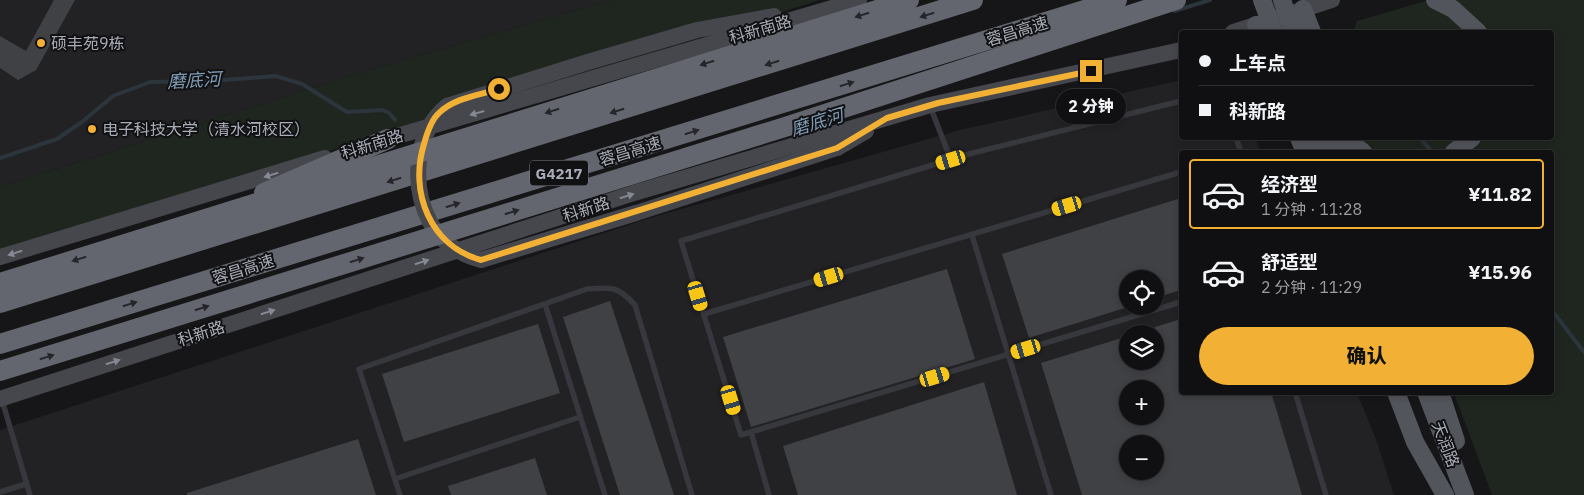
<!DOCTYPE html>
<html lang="zh">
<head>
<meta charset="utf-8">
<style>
	body { margin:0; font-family:"IBM Plex Sans","Noto Sans SC",sans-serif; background:#1e1e20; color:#f1f3f6; height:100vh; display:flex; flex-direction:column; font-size:19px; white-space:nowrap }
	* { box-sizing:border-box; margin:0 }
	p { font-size:16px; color:#9c9d9f }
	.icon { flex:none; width:28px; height:28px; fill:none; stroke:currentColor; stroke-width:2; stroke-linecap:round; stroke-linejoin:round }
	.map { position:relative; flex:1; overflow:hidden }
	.drawer { position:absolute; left:1179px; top:150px; width:375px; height:245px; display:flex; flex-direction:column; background:#101012; border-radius:5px; box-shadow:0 2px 8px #0003,0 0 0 1px #303032 }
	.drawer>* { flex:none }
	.banner { position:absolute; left:1179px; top:30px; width:375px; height:110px; border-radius:5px; box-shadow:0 2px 8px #0003,0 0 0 1px #303032; display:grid; align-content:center; height:110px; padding:0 20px; background:#101012 }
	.buttons { position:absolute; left:1119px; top:270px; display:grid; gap:10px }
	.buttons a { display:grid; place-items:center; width:45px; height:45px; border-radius:50%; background:#101012; box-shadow:0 2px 8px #0003,0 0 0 1px #303032; font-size:25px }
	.end { position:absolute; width:22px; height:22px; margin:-11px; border:6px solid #f2b134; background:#111; box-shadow:0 0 0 2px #111 }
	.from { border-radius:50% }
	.bubble { position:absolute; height:35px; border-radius:18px; background:#101012; box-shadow:0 2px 8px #0003,0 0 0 1px #303032; font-size:16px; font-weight:800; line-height:35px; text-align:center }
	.car { position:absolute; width:15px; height:30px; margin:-15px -8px; border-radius:6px; box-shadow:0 0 4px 1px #0007; background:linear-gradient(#f5c518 24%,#345 0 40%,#f5c518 0 76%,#345 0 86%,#f5c518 0) }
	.banner b { display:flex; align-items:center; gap:18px; height:48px; font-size:19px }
	.banner b+b { border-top:1px solid #303032 }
	.banner i { width:12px; height:12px; background:#f1f3f6 }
	ul { padding:9px 0 0; list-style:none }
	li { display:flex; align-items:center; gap:15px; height:70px; margin:0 10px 8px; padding:0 10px; border:2px solid transparent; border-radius:5px }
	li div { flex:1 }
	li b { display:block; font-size:19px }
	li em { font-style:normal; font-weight:800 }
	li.on { border-color:#f2b134 }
	li>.icon { width:45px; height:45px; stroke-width:1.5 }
	.cta { display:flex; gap:10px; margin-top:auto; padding:10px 20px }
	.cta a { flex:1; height:58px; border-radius:30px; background:#f2b134; color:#111; font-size:20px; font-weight:800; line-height:58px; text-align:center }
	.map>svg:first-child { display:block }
	.built { fill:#222225; fill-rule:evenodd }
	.green { fill:#1e261f }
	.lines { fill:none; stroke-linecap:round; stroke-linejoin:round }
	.stream { stroke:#2c353c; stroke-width:4 }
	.building { fill:#404145; fill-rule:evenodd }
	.lane { stroke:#37383d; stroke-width:5.5 }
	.secondary { stroke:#45474d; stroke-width:16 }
	.primary { stroke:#53555c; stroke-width:18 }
	.highway { stroke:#63666e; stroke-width:20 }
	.secondary-bridge { stroke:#45474d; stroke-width:16 }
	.primary-bridge { stroke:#53555c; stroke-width:18 }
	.highway-bridge { stroke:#63666e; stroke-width:20 }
	.oneway { fill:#26262a }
	.oneway2 { fill:#858993 }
	.route { stroke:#f2b134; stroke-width:6 }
	.poi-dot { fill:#f2b134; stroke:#111113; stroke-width:2 }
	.labels { text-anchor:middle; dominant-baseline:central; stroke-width:4; stroke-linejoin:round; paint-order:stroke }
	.shield { fill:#111113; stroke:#7b7e86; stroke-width:1 }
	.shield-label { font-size:15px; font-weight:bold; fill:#a8adb8 }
	.street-label { font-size:16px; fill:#a8adb8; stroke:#111113 }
	.poi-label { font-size:16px; fill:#a8adb8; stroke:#111113; text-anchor:start }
	.water-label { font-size:18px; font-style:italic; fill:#7f9bb3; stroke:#111113 }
</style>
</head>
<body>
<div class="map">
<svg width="1584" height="495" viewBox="0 0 1584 495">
	<rect width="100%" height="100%" fill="#161618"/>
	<g class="built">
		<polygon points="0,0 611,0 366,71 0,187"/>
		<path d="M 1181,80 L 1181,138 L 1255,138 L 1261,152 L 1181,152 L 1181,392 L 1357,393 L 1377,442 L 1394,495 L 0,495 L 0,430 L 650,218 L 960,130 ZM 1128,279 L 1155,279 L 1155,306 L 1128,306 ZM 1128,334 L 1155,334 L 1155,361 L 1128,361 ZM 1128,389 L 1155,389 L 1155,416 L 1128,416 ZM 1128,444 L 1155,444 L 1155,471 L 1128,471 Z"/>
	</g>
	<g class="green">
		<polygon points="611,0 820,0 620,63 0,251 0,187 366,71"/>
		<polygon points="1429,0 1584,0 1584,495 1492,495 1454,393 1551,392 1551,152 1365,152 1359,138 1551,138 1551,32 1353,32 1357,21"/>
	</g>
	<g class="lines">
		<g class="stream">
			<polyline points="1174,11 1210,0"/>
			<polyline points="1420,138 1432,152"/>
			<polyline points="0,158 57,139 82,122 113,96 150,82 211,81 276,76 302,84 347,112 382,110 389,113 395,120"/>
			<polyline points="1551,309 1584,352"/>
		</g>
	</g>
	<g class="building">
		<polygon points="54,0 75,0 36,70 18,80 0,68 0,36 26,51"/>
		<polygon points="1181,198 1181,290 1155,298 1155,279 1128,279 1128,307 1029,338 1002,254"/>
		<polygon points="947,269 975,359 751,427 723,337"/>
		<polygon points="610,301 674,495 620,495 563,317"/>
		<path d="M 1181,319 L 1181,392 L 1271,392 L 1302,495 L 1082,495 L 1041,363 L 1128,336 L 1128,361 L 1155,361 L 1155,327 ZM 1128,389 L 1155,389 L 1155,416 L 1128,416 ZM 1128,444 L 1155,444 L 1155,471 L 1128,471 Z"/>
		<polygon points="538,324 560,393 404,442 382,374"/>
		<polygon points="984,382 1017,495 798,495 783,446"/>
		<polygon points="358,439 376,495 187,495 187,493"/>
		<polygon points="535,458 547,495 451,495 448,486"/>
	</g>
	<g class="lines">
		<g class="lane">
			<polyline points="1181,101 969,154 681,241 741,435 1181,302"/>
			<polyline points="930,106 951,160"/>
			<polyline points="1236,138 1241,152"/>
			<polyline points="972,235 1051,495"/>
			<polyline points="545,304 605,495"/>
			<polyline points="704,314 1181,172"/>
			<polyline points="1295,392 1326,495"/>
			<polyline points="2,400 30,495"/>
			<polyline points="751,432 769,495"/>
			<polyline points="395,479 580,417"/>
			<polyline points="0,492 26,484"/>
			<path d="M 400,495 L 359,369 L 587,289 C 611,287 618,286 635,305 L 692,495"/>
		</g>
		<g class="secondary">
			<polyline points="1233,32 1332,0"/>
			<polyline points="588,62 697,30 774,16"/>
			<polyline points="377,142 859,0"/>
			<polyline points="636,213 837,148 866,131"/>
			<polyline points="0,257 325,158"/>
			<polyline points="0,399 634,193 930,105 1181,50"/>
		</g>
		<g class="primary">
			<polyline points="1435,0 1453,9 1478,32"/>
			<polyline points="1303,9 1312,32"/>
			<polyline points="1256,25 1259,32"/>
			<polyline points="1299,138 1305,152"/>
			<polyline points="1313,138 1319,152"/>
			<polyline points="1331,138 1336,152"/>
			<polyline points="1454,152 1472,138"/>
			<polyline points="1396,392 1415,442 1445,495"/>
			<polyline points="1426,392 1465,495"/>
			<polyline points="1440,392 1456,441"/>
		</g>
		<g class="highway">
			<polyline points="264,193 388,139"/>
			<polyline points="0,303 973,0"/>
			<polyline points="0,344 1117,0"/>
		</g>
		<path class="secondary-bridge" d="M 588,62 L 447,106 C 414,133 411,186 430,222 C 440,242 461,255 481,260 L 636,213"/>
		<g class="primary-bridge">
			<polyline points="1262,0 1274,32"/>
			<polyline points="1282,0 1293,32"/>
			<polyline points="1345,138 1363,152"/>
		</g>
		<g class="highway-bridge">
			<polyline points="0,283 909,0"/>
			<polyline points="0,371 785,127 1176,0"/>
		</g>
	</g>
	<defs><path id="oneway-solid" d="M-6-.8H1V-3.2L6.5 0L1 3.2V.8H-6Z" transform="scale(1.25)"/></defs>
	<g class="oneway">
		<use href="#oneway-solid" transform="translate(862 15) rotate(163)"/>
		<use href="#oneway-solid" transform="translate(927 15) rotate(162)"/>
		<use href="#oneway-solid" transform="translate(707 63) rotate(163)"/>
		<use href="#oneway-solid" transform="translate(772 63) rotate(163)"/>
		<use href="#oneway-solid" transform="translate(847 84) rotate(-17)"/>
		<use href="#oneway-solid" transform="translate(552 111) rotate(163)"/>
		<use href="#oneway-solid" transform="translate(617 111) rotate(163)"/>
		<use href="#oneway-solid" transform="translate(692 132) rotate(-17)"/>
		<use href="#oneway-solid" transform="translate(394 180) rotate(163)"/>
		<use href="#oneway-solid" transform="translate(453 205) rotate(-17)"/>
		<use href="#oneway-solid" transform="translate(512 212) rotate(-17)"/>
		<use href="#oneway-solid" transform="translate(79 259) rotate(163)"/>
		<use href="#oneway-solid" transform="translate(357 260) rotate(-17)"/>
		<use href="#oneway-solid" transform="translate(130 304) rotate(-17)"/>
		<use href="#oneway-solid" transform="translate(202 308) rotate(-17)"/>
		<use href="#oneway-solid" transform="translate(47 357) rotate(-17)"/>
	</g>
	<g class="oneway2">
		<use href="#oneway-solid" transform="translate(477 113) rotate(164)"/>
		<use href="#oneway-solid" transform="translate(271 175) rotate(163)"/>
		<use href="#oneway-solid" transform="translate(627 196) rotate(-18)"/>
		<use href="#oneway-solid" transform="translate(15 253) rotate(163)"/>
		<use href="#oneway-solid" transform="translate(422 262) rotate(-18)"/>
		<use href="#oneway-solid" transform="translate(268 312) rotate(-18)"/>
		<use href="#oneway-solid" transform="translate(113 362) rotate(-18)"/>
	</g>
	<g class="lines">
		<path class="route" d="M 499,89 C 479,95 454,98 439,113 C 431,120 427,133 424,144 C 409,192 430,246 481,260 L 837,148 L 887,118 L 938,103 L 1091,71"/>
	</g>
	<g class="poi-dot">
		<circle cx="41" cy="43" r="5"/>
		<circle cx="92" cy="129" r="5"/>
	</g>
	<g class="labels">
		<rect class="shield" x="530" y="160.5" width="58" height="25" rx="4"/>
		<g class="shield-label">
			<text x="559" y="173">G4217</text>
		</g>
		<g class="street-label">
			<text transform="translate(760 29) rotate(-16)">科新南路</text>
			<text transform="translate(1017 31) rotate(-17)">蓉昌高速</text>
			<text transform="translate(372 144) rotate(-17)">科新南路</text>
			<text transform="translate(630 151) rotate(-17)">蓉昌高速</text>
			<text transform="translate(586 209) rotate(-18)">科新路</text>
			<text transform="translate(243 269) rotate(-17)">蓉昌高速</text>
			<text transform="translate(201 333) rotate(-18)">科新路</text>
			<text transform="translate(1446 444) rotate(69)">天润路</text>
		</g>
		<g class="poi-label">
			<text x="51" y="43">硕丰苑9栋</text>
			<text x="102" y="129">电子科技大学（清水河校区）</text>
		</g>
		<g class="water-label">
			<text transform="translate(194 80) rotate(-3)">磨底河</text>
			<text transform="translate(817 122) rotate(-17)">磨底河</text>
		</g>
	</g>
</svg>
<div class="buttons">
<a><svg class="icon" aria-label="locate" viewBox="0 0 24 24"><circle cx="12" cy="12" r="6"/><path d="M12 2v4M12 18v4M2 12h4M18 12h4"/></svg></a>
<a><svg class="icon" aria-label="layers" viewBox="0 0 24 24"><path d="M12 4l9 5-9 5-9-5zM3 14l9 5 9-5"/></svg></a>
<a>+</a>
<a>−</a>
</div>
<i class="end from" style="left:499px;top:89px"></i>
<i class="end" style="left:1091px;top:71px"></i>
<div class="bubble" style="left:1056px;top:89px;width:70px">2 分钟</div>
<i class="car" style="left:951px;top:160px;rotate:253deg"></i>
<i class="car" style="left:1067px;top:206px;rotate:253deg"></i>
<i class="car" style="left:829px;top:277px;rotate:253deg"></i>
<i class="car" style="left:698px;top:296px;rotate:163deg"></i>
<i class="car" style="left:1026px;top:349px;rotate:253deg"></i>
<i class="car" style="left:935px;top:377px;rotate:73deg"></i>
<i class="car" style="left:731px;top:400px;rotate:163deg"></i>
<div class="banner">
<b><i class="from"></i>上车点</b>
<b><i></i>科新路</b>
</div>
<section class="drawer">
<ul>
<li class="on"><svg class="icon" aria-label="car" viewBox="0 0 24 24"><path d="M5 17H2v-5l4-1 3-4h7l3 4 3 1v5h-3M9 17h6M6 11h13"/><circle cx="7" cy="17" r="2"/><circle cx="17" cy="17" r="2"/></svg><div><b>经济型</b><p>1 分钟 · 11:28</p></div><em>¥11.82</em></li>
<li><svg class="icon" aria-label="car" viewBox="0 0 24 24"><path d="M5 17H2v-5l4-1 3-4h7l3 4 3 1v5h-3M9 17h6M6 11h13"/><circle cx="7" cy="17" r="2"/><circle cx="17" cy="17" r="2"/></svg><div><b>舒适型</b><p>2 分钟 · 11:29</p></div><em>¥15.96</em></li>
</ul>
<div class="cta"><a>确认</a></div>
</section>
</div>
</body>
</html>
